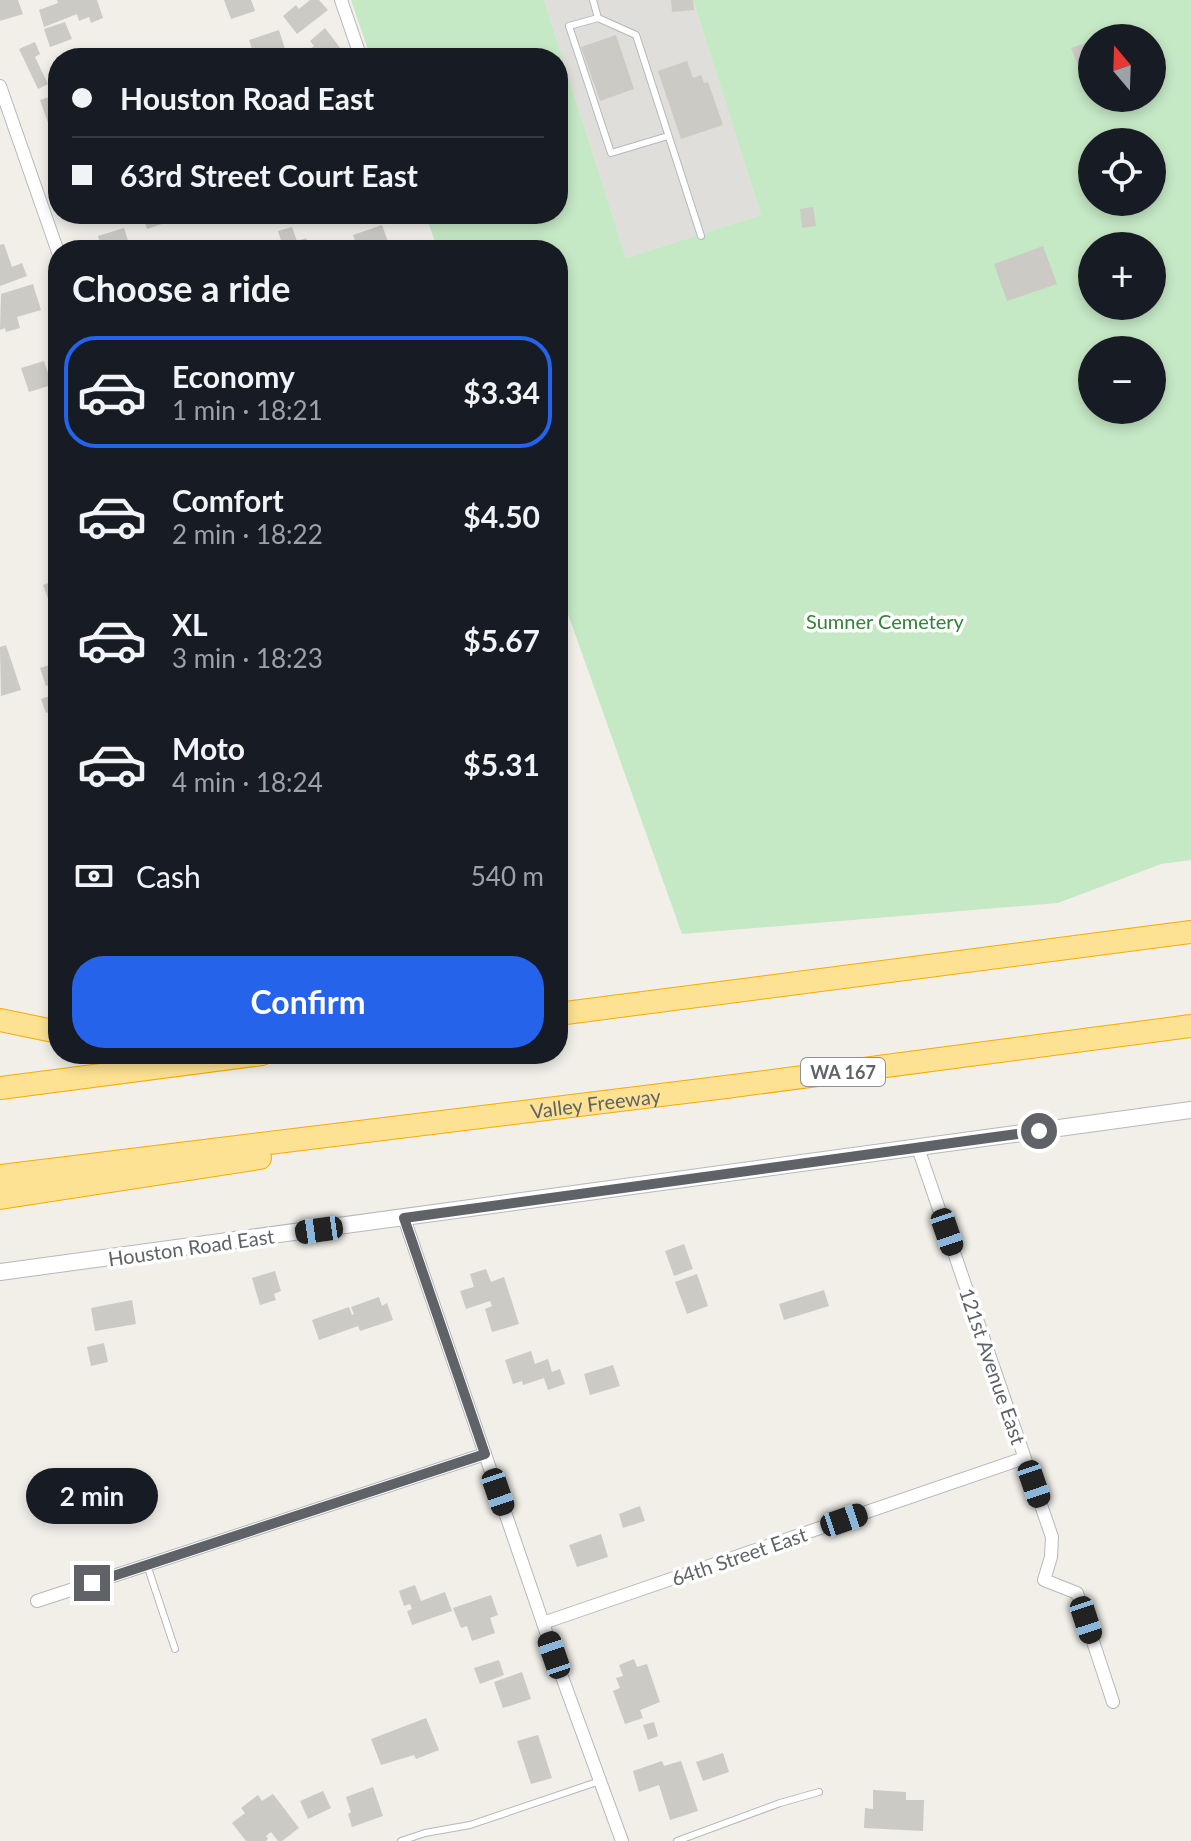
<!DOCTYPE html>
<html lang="en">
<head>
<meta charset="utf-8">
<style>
	body { margin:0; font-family:Lato,sans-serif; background:#20242c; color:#f1f3f6; height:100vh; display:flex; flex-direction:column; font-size:30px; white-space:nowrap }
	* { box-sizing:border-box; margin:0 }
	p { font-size:26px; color:#9ea1a6 }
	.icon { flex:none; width:44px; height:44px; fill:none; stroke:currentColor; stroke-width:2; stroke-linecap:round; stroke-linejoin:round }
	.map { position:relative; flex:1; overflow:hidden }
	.drawer { position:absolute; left:48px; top:240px; width:520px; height:824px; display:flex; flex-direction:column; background:#171b24; border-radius:32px; box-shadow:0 4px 12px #0003 }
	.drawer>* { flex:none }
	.top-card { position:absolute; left:48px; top:48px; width:520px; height:176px; border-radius:32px; box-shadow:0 4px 12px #0003; display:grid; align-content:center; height:176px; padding:0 24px; background:#171b24 }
	.needle { width:52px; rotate:341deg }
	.controls { position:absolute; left:1078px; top:24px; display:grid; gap:16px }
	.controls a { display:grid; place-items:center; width:88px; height:88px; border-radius:50%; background:#171b24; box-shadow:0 4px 12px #0003; font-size:40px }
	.end { position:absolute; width:36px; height:36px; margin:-18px; border:10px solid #5f6368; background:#fff; box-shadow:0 0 0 4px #fff }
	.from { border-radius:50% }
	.bubble { position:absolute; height:56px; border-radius:28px; background:#171b24; box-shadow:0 4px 12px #0003; font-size:26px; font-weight:700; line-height:56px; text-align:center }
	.car { position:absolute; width:24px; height:48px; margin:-24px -12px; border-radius:10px; box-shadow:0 0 6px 2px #0007; background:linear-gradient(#222 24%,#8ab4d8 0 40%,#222 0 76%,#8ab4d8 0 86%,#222 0) }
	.top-card b { display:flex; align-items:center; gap:28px; height:76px; font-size:30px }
	.top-card b+b { border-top:2px solid #363941 }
	.top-card i { width:20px; height:20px; background:#f1f3f6 }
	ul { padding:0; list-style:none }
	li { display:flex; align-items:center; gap:24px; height:112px; margin:0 16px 12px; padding:0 8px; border:4px solid transparent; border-radius:32px }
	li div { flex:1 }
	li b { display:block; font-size:30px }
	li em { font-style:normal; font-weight:700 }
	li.on { border-color:#2563eb }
	li>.icon { width:72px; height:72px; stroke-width:1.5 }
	h2 { padding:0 24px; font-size:36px; line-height:96px }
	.pay { display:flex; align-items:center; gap:20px; height:88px; padding:0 24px; font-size:30px }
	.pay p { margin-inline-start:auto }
	.action { display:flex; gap:16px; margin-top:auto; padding:16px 24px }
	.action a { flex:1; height:92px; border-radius:32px; background:#2563eb; color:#fff; font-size:32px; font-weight:700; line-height:92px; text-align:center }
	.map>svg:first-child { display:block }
	.industrial { fill:#e0deda }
	.green { fill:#c5e8c5; fill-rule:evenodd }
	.building { fill:#cccac5 }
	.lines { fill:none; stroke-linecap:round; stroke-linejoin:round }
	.service-casing { stroke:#b5b8bc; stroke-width:8 }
	.minor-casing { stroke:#b5b8bc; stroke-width:14 }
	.tertiary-casing { stroke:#b5b8bc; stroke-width:18 }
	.motorway-casing { stroke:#f9ab00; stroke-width:24 }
	.service { stroke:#fff; stroke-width:6 }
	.minor { stroke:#fff; stroke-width:12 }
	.tertiary { stroke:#fff; stroke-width:16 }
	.motorway { stroke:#fde293; stroke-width:22 }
	.route { stroke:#5f6368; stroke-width:10 }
	.labels { text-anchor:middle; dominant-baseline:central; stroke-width:7; stroke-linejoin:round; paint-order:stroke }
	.shield { fill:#fff; stroke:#8f9295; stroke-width:2 }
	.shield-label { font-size:18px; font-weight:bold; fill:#5f6368 }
	.park-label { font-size:20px; fill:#348238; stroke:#fff }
	.street-label { font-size:20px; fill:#5f6368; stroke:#fff }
</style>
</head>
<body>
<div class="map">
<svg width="1191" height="1841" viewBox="0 0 1191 1841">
	<rect width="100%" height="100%" fill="#f1efe8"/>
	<polygon class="industrial" points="544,0 693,0 761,215 626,258"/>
	<path class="green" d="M 351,0 L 544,0 L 626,258 L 761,215 L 693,0 L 1191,0 L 1191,860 L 1161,864 L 1058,903 L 682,934 L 558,586 L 558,250 L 438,250 L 425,214 L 558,214 L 558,58 L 371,58 ZM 1092,38 L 1152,38 L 1152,98 L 1092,98 ZM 1092,142 L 1152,142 L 1152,202 L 1092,202 ZM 1092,246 L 1152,246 L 1152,306 L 1092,306 ZM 1092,350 L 1152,350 L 1152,410 L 1092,410 Z"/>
	<g class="building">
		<polygon points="0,0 18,0 23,14 0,21"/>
		<polygon points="57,0 97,0 103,18 91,23 89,17 79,21 77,14 44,27 39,10 58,3"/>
		<polygon points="224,0 251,0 255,11 231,19"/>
		<polygon points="310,0 319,0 328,10 297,34 283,16 296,5 299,9"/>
		<polygon points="671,0 693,0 694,10 672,12"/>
		<polygon points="65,22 72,39 50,47 44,29"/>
		<polygon points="325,28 341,49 329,58 299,58 314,46 310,41"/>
		<polygon points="279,30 286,52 279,54 280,58 255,58 249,40"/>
		<polygon points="616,35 634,89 600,101 581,47"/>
		<polygon points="1092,41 1092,60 1078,65 1071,48"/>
		<polygon points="35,42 40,54 35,57 48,84 38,89 19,49"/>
		<polygon points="687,61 693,78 701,75 704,83 708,82 723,125 681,139 658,71"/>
		<polygon points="58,94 58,128 51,131 40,100"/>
		<polygon points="813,207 816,226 802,228 800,209"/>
		<polygon points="142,214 168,214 171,221 147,229"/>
		<polygon points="382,225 391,250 358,250 353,235"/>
		<polygon points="292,227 297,241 306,238 310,250 284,250 278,231"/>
		<polygon points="124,228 131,250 96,250 94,245 100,243 98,236"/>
		<polygon points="4,244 12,267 22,263 27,276 0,286 0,245"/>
		<polygon points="1043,246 1057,284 1007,301 994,264"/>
		<polygon points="33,284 41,310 17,317 20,328 6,332 5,328 0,330 1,294"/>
		<polygon points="44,361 52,385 29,392 21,368"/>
		<polygon points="57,580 58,601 50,604 43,585"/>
		<polygon points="6,645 21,690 1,696 0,647"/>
		<polygon points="58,662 58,682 46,686 40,668"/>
		<polygon points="58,693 58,709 46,713 41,699"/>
		<polygon points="684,1244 693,1269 674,1276 665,1251"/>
		<polygon points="486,1269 491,1282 504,1277 519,1324 492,1332 485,1309 492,1306 490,1301 466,1309 460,1291 474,1287 470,1274"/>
		<polygon points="275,1271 281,1291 274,1294 276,1300 260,1305 252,1278"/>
		<polygon points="697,1274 708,1306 687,1314 675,1282"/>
		<polygon points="824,1290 829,1306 784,1320 779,1304"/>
		<polygon points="379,1297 382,1306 387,1303 393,1320 360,1331 358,1326 319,1340 312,1320 349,1307 352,1315 354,1314 351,1307"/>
		<polygon points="132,1300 136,1324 95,1331 91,1308"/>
		<polygon points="104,1343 108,1362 91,1366 87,1347"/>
		<polygon points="531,1351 535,1364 548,1359 552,1372 560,1369 565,1384 548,1390 544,1378 523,1385 522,1381 513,1384 505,1360"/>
		<polygon points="613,1365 620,1386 590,1395 584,1374"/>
		<polygon points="640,1506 645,1521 623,1528 619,1514"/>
		<polygon points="601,1534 608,1557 577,1567 569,1545"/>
		<polygon points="415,1585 421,1601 445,1592 452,1611 412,1625 407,1611 412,1609 410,1604 404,1606 399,1591"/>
		<polygon points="491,1595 498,1615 490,1618 495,1633 472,1641 467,1626 461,1628 453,1608"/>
		<polygon points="634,1659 637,1667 647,1664 660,1702 640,1710 643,1718 625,1724 613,1691 620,1688 616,1678 623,1676 619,1665"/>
		<polygon points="499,1660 504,1675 480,1684 474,1668"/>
		<polygon points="522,1672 531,1699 503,1708 494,1682"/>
		<polygon points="426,1718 439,1750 416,1759 414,1755 381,1765 371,1739"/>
		<polygon points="654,1722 658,1736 648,1740 643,1725"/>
		<polygon points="538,1735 552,1778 531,1784 517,1741"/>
		<polygon points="723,1753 729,1772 703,1781 696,1762"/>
		<polygon points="662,1761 664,1766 681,1761 698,1811 670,1820 659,1785 639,1792 633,1771"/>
		<polygon points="373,1787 383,1816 352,1827 348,1814 351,1812 346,1797"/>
		<polygon points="873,1790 906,1792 906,1800 924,1800 923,1831 864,1828 865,1808 873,1809"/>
		<polygon points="323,1791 331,1808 308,1819 300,1801"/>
		<polygon points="273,1794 299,1828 282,1841 278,1841 271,1832 266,1836 268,1839 266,1841 246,1841 232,1823 245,1813 241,1808 258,1795 262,1801"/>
	</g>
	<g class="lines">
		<defs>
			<g id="service">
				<polyline points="593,0 598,18 636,35 701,236"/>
				<polyline points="598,18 569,26 611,153 668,136"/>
				<polyline points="147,1565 175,1649"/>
				<polyline points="401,1841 425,1833 470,1825 600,1781"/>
				<polyline points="677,1841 780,1803 819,1792"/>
			</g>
			<g id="minor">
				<polyline points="341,0 361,58"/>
				<polyline points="0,86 58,252"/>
				<polyline points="414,214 415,217"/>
				<polyline points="918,1148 1052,1537 1051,1557 1044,1580 1077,1593 1113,1702"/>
				<polyline points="404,1218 554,1655 622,1841"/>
				<polyline points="37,1601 485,1454"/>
				<polyline points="543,1623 1024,1458"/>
			</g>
			<polyline id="tertiary" points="0,1272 1191,1110"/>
			<g id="motorway">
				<polyline points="558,1014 1191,932"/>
				<polyline points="0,1020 58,1032"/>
				<polyline points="0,1088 262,1054"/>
				<path id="s1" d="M 0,1176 L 726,1087 L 1191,1026"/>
				<polyline points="0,1198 260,1158"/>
			</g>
		</defs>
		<use href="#service" class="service-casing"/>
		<use href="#minor" class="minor-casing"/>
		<use href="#tertiary" class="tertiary-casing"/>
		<use href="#motorway" class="motorway-casing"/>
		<use href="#service" class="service"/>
		<use href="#minor" class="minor"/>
		<use href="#tertiary" class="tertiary"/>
		<use href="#motorway" class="motorway"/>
	</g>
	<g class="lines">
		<polyline class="route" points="92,1583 485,1454 404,1218 1039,1131"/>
	</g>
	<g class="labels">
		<rect class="shield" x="801" y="1058" width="84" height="28" rx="6"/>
		<g class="shield-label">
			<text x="843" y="1072">WA 167</text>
		</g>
		<g class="park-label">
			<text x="885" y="621">Sumner Cemetery</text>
		</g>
		<g class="street-label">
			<text stroke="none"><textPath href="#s1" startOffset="600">Valley Freeway</textPath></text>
			<text transform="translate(191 1247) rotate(-8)">Houston Road East</text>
			<text transform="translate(993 1366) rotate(71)">121st Avenue East</text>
			<text transform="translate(739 1556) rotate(-19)">64th Street East</text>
		</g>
	</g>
</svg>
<div class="controls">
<a><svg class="needle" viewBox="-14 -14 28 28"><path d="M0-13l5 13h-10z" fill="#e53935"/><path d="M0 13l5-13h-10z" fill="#9ea1a6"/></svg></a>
<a><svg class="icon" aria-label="locate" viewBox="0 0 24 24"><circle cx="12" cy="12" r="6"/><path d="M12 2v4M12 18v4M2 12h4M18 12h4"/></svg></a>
<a>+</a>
<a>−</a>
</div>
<i class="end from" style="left:1039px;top:1131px"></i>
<i class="end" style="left:92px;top:1583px"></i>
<div class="bubble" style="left:26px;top:1468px;width:132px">2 min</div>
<i class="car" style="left:319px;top:1230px;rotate:262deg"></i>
<i class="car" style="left:947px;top:1232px;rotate:161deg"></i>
<i class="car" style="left:1034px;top:1484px;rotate:161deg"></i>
<i class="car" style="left:498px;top:1492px;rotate:161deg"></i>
<i class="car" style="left:844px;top:1520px;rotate:71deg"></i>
<i class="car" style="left:1086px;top:1620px;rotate:162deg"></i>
<i class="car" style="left:554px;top:1655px;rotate:341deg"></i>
<div class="top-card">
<b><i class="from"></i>Houston Road East</b>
<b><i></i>63rd Street Court East</b>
</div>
<section class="drawer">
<h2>Choose a ride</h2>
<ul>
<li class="on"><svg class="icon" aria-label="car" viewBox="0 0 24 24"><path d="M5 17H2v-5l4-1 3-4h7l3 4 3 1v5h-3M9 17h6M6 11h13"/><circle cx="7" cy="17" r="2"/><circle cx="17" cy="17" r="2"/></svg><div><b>Economy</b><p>1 min · 18:21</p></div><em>$3.34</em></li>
<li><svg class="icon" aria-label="car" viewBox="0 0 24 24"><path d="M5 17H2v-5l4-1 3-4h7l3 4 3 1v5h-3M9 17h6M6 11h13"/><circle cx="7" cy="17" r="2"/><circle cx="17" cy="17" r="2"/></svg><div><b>Comfort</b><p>2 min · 18:22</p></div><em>$4.50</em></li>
<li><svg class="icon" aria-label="car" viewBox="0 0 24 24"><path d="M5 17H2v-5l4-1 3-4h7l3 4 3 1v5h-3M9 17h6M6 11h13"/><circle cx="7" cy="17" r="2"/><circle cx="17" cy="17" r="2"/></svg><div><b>XL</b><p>3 min · 18:23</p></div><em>$5.67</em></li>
<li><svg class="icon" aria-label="car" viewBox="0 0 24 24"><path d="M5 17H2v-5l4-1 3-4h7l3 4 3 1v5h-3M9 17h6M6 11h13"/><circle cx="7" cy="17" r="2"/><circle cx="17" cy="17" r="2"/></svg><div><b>Moto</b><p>4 min · 18:24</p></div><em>$5.31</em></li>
</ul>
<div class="pay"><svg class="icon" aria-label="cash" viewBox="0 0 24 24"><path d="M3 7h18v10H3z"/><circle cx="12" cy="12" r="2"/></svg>Cash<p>540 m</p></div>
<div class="action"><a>Confirm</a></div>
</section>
</div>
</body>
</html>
